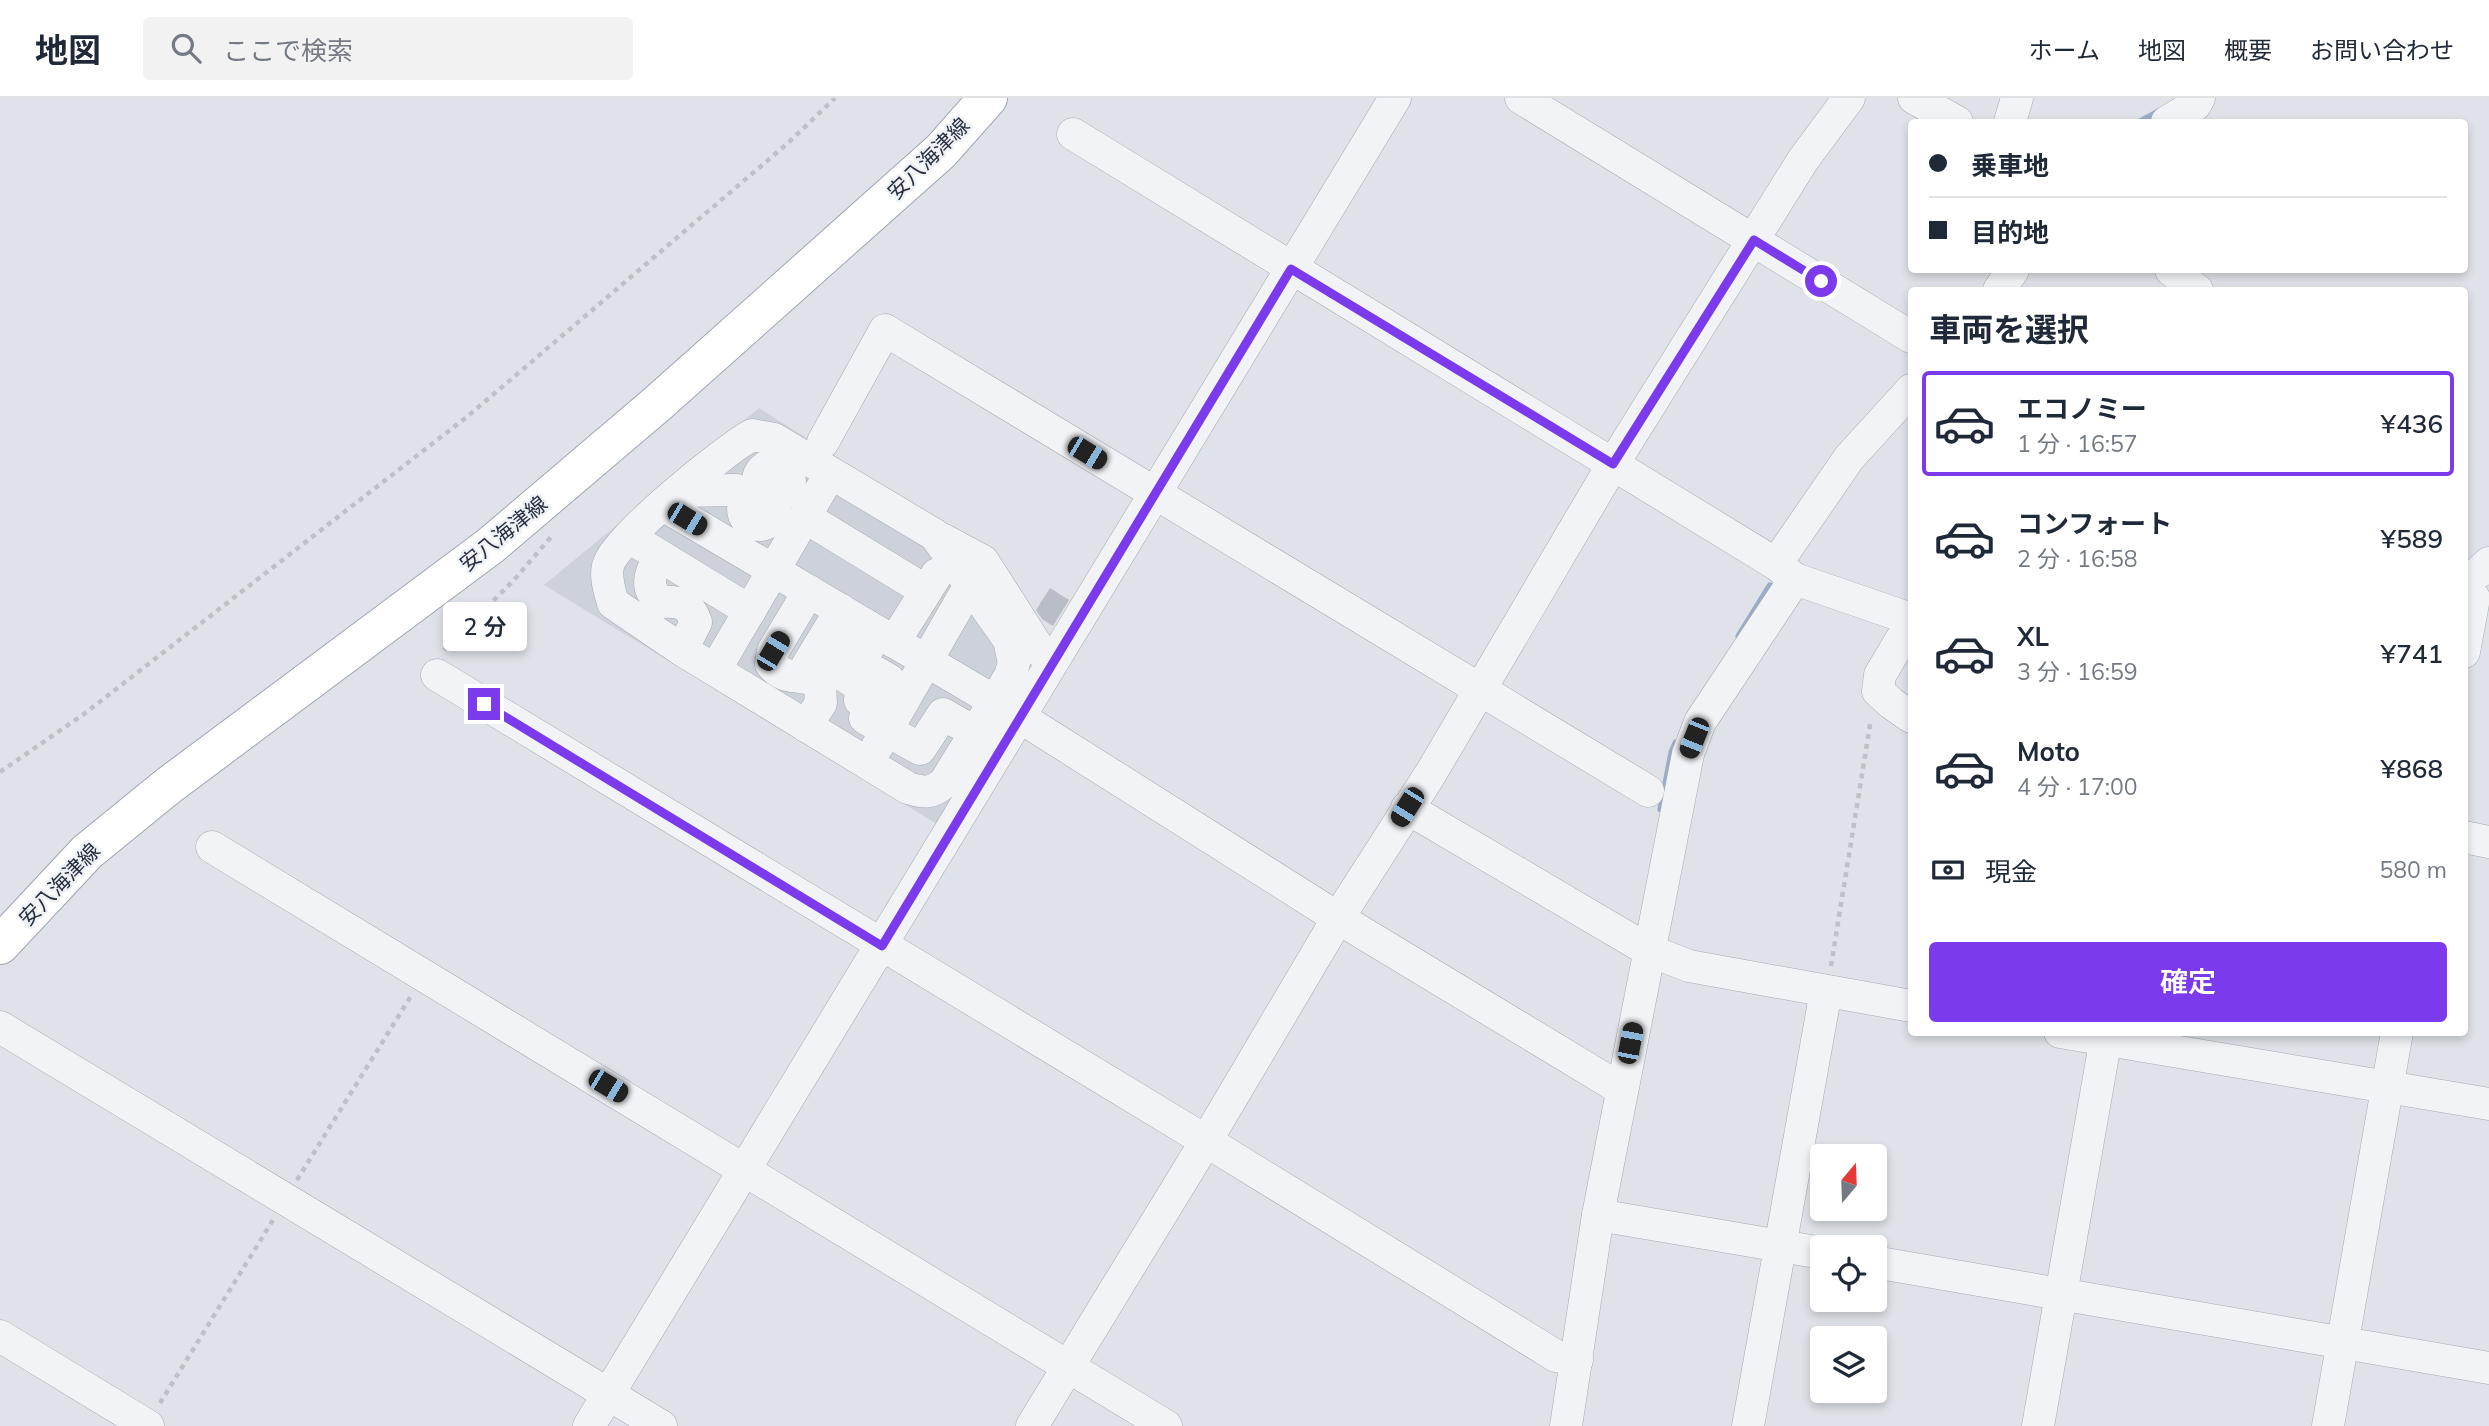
<!DOCTYPE html>
<html lang="ja">
<head>
<meta charset="utf-8">
<style>
	body { margin:0; font-family:Mulish,"Noto Sans JP",sans-serif; background:#f2f2f3; color:#1f2937; height:100vh; display:flex; flex-direction:column; font-size:26px; white-space:nowrap }
	* { box-sizing:border-box; margin:0 }
	p { font-size:23px; color:#747a83 }
	.icon { flex:none; width:38px; height:38px; fill:none; stroke:currentColor; stroke-width:2; stroke-linecap:round; stroke-linejoin:round }
	.map { position:relative; flex:1; overflow:hidden }
	.side { position:absolute; left:1908px; top:189px; width:560px; height:749px; display:flex; flex-direction:column; background:#fff; border-radius:7px; box-shadow:0 4px 10px #0003 }
	.side>* { flex:none }
	.hud { position:absolute; left:1908px; top:21px; width:560px; height:154px; border-radius:7px; box-shadow:0 4px 10px #0003; display:grid; align-content:center; height:154px; padding:0 21px; background:#fff }
	.needle { width:46px; rotate:19deg }
	.fabs { position:absolute; left:1810px; top:1046px; display:grid; gap:14px }
	.fabs a { display:grid; place-items:center; width:77px; height:77px; border-radius:7px; background:#fff; box-shadow:0 4px 10px #0003; font-size:35px }
	.end { position:absolute; width:32px; height:32px; margin:-16px; border:9px solid #7c3aed; background:#fff; box-shadow:0 0 0 4px #fff }
	.from { border-radius:50% }
	.bubble { position:absolute; height:49px; border-radius:7px; background:#fff; box-shadow:0 4px 10px #0003; font-size:23px; font-weight:600; line-height:49px; text-align:center }
	.car { position:absolute; width:21px; height:42px; margin:-21px -10px; border-radius:9px; box-shadow:0 0 5px 2px #0007; background:linear-gradient(#222 24%,#8ab4d8 0 40%,#222 0 76%,#8ab4d8 0 86%,#222 0) }
	.hud b { display:flex; align-items:center; gap:24px; height:66px; font-size:26px }
	.hud b+b { border-top:2px solid #e0e1e3 }
	.hud i { width:18px; height:18px; background:#1f2937 }
	ul { padding:0; list-style:none }
	li { display:flex; align-items:center; gap:21px; height:105px; margin:0 14px 10px; padding:0 7px; border:4px solid transparent; border-radius:7px }
	li div { flex:1 }
	li b { display:block; font-size:26px }
	li em { font-style:normal; font-weight:600 }
	li.current { border-color:#7c3aed }
	li>.icon { width:63px; height:63px; stroke-width:1.5 }
	h2 { padding:0 21px; font-size:32px; line-height:84px }
	.pay { display:flex; align-items:center; gap:18px; height:77px; padding:0 21px; font-size:26px }
	.pay p { margin-inline-start:auto }
	.action { display:flex; gap:14px; margin-top:auto; padding:14px 21px }
	.action a { flex:1; height:80px; border-radius:7px; background:#7c3aed; color:#fff; font-size:28px; font-weight:600; line-height:80px; text-align:center }
	header { display:flex; align-items:center; gap:42px; box-sizing:border-box; height:98px; padding:0 35px; background:#fff; border-bottom:2px solid #e0e1e3 }
	header strong { font-size:33px }
	nav { display:flex; gap:38px; margin-inline-start:auto; font-size:24px }
	.search { width:490px; height:63px; background:#f2f2f3; display:flex; align-items:center; gap:18px; box-sizing:border-box; padding:0 24px; border-radius:7px; color:#747a83; font-size:26px }
	.map>svg:first-child { display:block }
	.built { fill:#cdd1da }
	.lines { fill:none; stroke-linecap:round; stroke-linejoin:round }
	.stream { stroke:#9aadc8; stroke-width:7 }
	.building { fill:#b9bdc8 }
	.minor-casing { stroke:#a4a9b2; stroke-width:33 }
	.major-casing { stroke:#9ea5b3; stroke-width:40 }
	.path { stroke:#bdc0c6; stroke-width:4.5; stroke-dasharray:5 5; stroke-linecap:butt }
	.minor { stroke:#f1f3f6; stroke-width:32 }
	.major { stroke:#fff; stroke-width:38 }
	.route { stroke:#7c3aed; stroke-width:9 }
	.labels { text-anchor:middle; dominant-baseline:central; stroke-width:5; stroke-linejoin:round; paint-order:stroke }
	.street-label { font-size:21px; fill:#282f3f; stroke:#eef1f6 }
</style>
</head>
<body>
<header>
<strong>地図</strong>
<div class="search"><svg class="icon" aria-label="search" viewBox="0 0 24 24"><circle cx="10" cy="10" r="6"/><path d="M15 15l6 6"/></svg>ここで検索</div>
<nav><a>ホーム</a><a>地図</a><a>概要</a><a>お問い合わせ</a></nav>
</header>
<div class="map">
<svg width="2489" height="1328" viewBox="0 0 2489 1328">
	<rect width="100%" height="100%" fill="#dfe2e8"/>
	<polygon class="built" points="759,310 992,457 1049,542 937,726 544,487"/>
	<g class="lines">
		<g class="stream">
			<polyline points="2140,24 2160,13"/>
			<polyline points="1739,538 1770,488"/>
			<polyline points="1661,711 1672,654 1676,645"/>
		</g>
	</g>
	<polygon class="building" points="1050,490 1069,502 1053,528 1042,521 1036,512"/>
	<g class="lines">
		<defs>
			<g id="minor">
				<polyline points="1521,0 1911,239"/>
				<polyline points="1914,0 1957,24"/>
				<polyline points="2010,24 2017,0"/>
				<polyline points="2167,24 2195,7 2199,0"/>
				<path d="M 1073,36 C 1307,181 1542,322 1776,466 L 1795,481 L 1911,521"/>
				<polyline points="2171,172 2197,192"/>
				<polyline points="1999,192 2013,172"/>
				<path d="M 752,337 L 774,341 L 935,437 L 1009,542 L 1014,565 L 1010,578 L 945,684 C 932,696 924,695 908,690 L 682,552 L 613,505 C 610,494 605,480 608,468 C 613,442 726,351 752,337 Z"/>
				<polyline points="823,344 885,232 1648,693"/>
				<circle cx="774" cy="383" r="16"/>
				<polyline points="679,393 736,392"/>
				<circle cx="759" cy="411" r="16"/>
				<polyline points="663,407 996,604 1338,820 1621,991"/>
				<polyline points="805,419 926,493"/>
				<polyline points="629,439 750,513"/>
				<polyline points="942,441 983,463 1041,554"/>
				<path d="M 660,459 C 649,475 644,492 662,504 C 680,503 690,506 696,524 L 682,552"/>
				<polyline points="1776,466 1849,360 1911,292"/>
				<polyline points="2464,482 2479,474 2489,465"/>
				<polyline points="1911,525 1880,577 1878,593 1891,605 1911,619"/>
				<polyline points="859,529 834,571 866,592 860,602"/>
				<polyline points="877,534 860,565 889,582 865,620 920,651 943,616 976,635"/>
				<polyline points="894,544 937,476"/>
				<polyline points="2464,554 2474,500"/>
				<polyline points="808,566 841,512"/>
				<polyline points="715,572 830,376"/>
				<polyline points="437,577 1206,1043 1556,1258 1577,1262"/>
				<path d="M 806,628 L 821,605 L 820,587 C 803,572 787,586 771,566 L 773,553 L 809,493"/>
				<polyline points="877,649 970,487"/>
				<polyline points="1407,710 1648,852 1689,868 1911,908"/>
				<polyline points="2464,739 2489,744"/>
				<polyline points="212,749 1166,1328"/>
				<polyline points="0,929 661,1328"/>
				<polyline points="2060,934 2489,1006"/>
				<polyline points="1598,1117 1822,1155"/>
				<polyline points="1874,1164 2489,1270"/>
				<polyline points="0,1238 148,1328"/>
				<polyline points="589,1328 1395,0"/>
				<polyline points="1032,1328 1206,1043 1338,820 1431,675 1613,366 1803,62 1849,0"/>
				<polyline points="1566,1328 1598,1117 1688,656 1700,624 1795,481"/>
				<polyline points="1748,1328 1826,893"/>
				<polyline points="2038,1328 2107,934"/>
				<polyline points="2328,1328 2397,934"/>
			</g>
			<polyline id="major" points="0,847 87,754 168,688 490,448 657,306 941,53 988,0"/>
		</defs>
		<use href="#minor" class="minor-casing"/>
		<use href="#major" class="major-casing"/>
		<g class="path">
			<polyline points="444,552 513,483 551,439"/>
			<polyline points="0,674 84,616 468,318 788,45 835,0"/>
			<polyline points="1831,868 1871,621"/>
			<polyline points="297,1082 411,898"/>
			<polyline points="160,1305 273,1122"/>
		</g>
		<use href="#minor" class="minor"/>
		<use href="#major" class="major"/>
	</g>
	<g class="lines">
		<polyline class="route" points="484,606 882,848 1291,171 1613,366 1754,142 1821,183"/>
	</g>
	<g class="labels">
		<g class="street-label">
			<text transform="translate(928 60) rotate(-45)">安八海津線</text>
			<text transform="translate(503 435) rotate(-39)">安八海津線</text>
			<text transform="translate(59 786) rotate(-46)">安八海津線</text>
		</g>
	</g>
</svg>
<div class="fabs">
<a><svg class="needle" viewBox="-14 -14 28 28"><path d="M0-13l5 13h-10z" fill="#e53935"/><path d="M0 13l5-13h-10z" fill="#747a83"/></svg></a>
<a><svg class="icon" aria-label="locate" viewBox="0 0 24 24"><circle cx="12" cy="12" r="6"/><path d="M12 2v4M12 18v4M2 12h4M18 12h4"/></svg></a>
<a><svg class="icon" aria-label="layers" viewBox="0 0 24 24"><path d="M12 4l9 5-9 5-9-5zM3 14l9 5 9-5"/></svg></a>
</div>
<i class="end from" style="left:1821px;top:183px"></i>
<i class="end" style="left:484px;top:606px"></i>
<div class="bubble" style="left:443px;top:504px;width:84px">2 分</div>
<i class="car" style="left:1087px;top:355px;rotate:121deg"></i>
<i class="car" style="left:687px;top:421px;rotate:121deg"></i>
<i class="car" style="left:773px;top:553px;rotate:31deg"></i>
<i class="car" style="left:1694px;top:640px;rotate:202deg"></i>
<i class="car" style="left:1407px;top:709px;rotate:212deg"></i>
<i class="car" style="left:1630px;top:945px;rotate:11deg"></i>
<i class="car" style="left:608px;top:988px;rotate:121deg"></i>
<div class="hud">
<b><i class="from"></i>乗車地</b>
<b><i></i>目的地</b>
</div>
<section class="side">
<h2>車両を選択</h2>
<ul>
<li class="current"><svg class="icon" aria-label="car" viewBox="0 0 24 24"><path d="M5 17H2v-5l4-1 3-4h7l3 4 3 1v5h-3M9 17h6M6 11h13"/><circle cx="7" cy="17" r="2"/><circle cx="17" cy="17" r="2"/></svg><div><b>エコノミー</b><p>1 分 · 16:57</p></div><em>¥436</em></li>
<li><svg class="icon" aria-label="car" viewBox="0 0 24 24"><path d="M5 17H2v-5l4-1 3-4h7l3 4 3 1v5h-3M9 17h6M6 11h13"/><circle cx="7" cy="17" r="2"/><circle cx="17" cy="17" r="2"/></svg><div><b>コンフォート</b><p>2 分 · 16:58</p></div><em>¥589</em></li>
<li><svg class="icon" aria-label="car" viewBox="0 0 24 24"><path d="M5 17H2v-5l4-1 3-4h7l3 4 3 1v5h-3M9 17h6M6 11h13"/><circle cx="7" cy="17" r="2"/><circle cx="17" cy="17" r="2"/></svg><div><b>XL</b><p>3 分 · 16:59</p></div><em>¥741</em></li>
<li><svg class="icon" aria-label="car" viewBox="0 0 24 24"><path d="M5 17H2v-5l4-1 3-4h7l3 4 3 1v5h-3M9 17h6M6 11h13"/><circle cx="7" cy="17" r="2"/><circle cx="17" cy="17" r="2"/></svg><div><b>Moto</b><p>4 分 · 17:00</p></div><em>¥868</em></li>
</ul>
<div class="pay"><svg class="icon" aria-label="cash" viewBox="0 0 24 24"><path d="M3 7h18v10H3z"/><circle cx="12" cy="12" r="2"/></svg>現金<p>580 m</p></div>
<div class="action"><a>確定</a></div>
</section>
</div>
</body>
</html>
